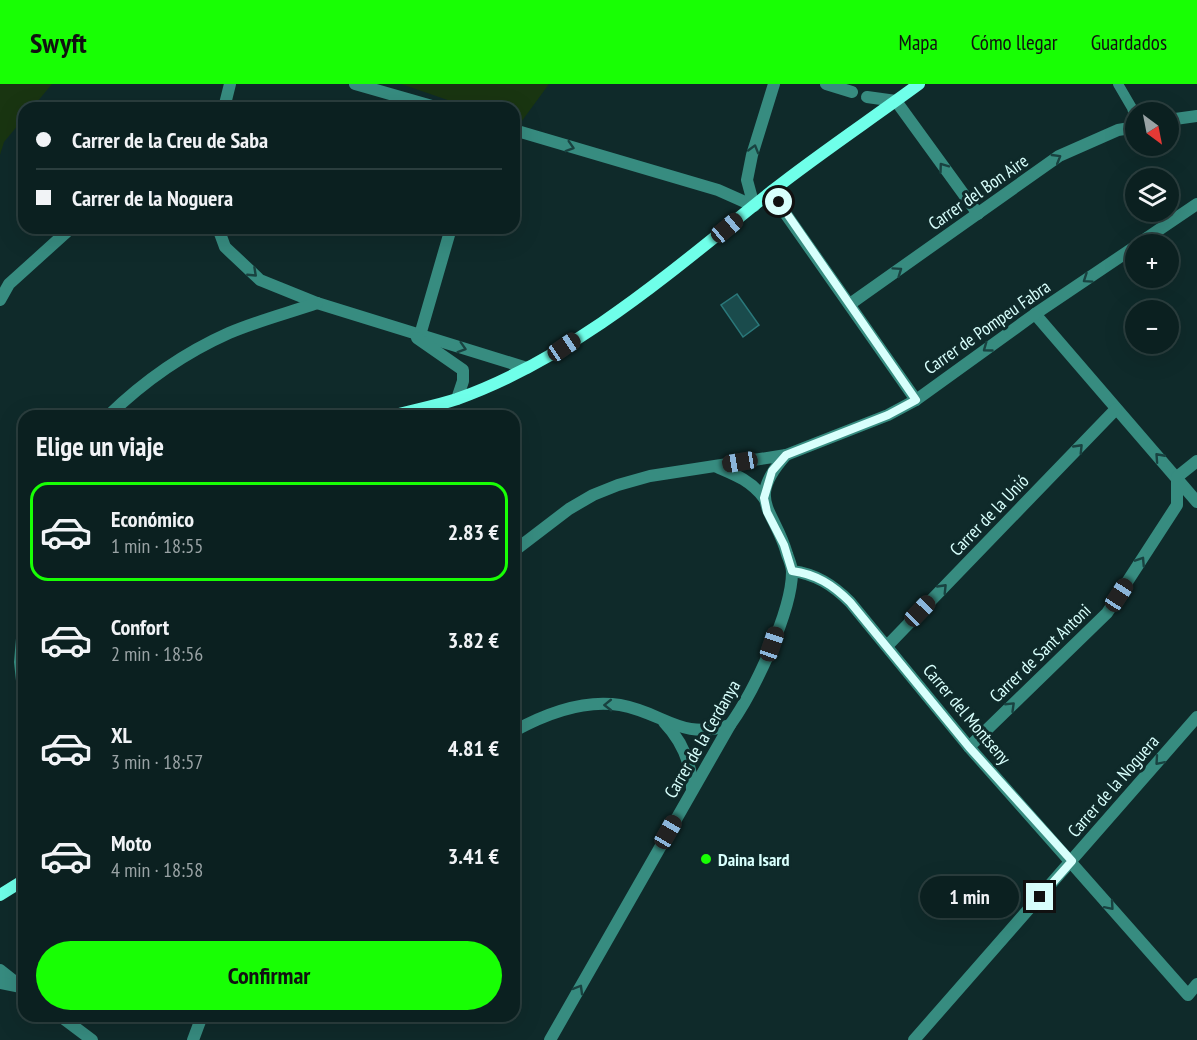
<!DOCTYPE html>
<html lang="es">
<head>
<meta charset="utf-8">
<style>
	body { margin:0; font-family:"PT Sans Narrow",sans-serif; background:#192d2d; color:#f1f3f6; height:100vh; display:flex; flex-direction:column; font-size:22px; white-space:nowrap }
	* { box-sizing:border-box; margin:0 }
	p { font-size:20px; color:#9aa3a5 }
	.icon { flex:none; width:33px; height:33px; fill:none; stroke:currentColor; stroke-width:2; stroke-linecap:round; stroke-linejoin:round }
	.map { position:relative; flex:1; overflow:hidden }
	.sheet { position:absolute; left:18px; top:326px; width:502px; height:612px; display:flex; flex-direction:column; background:#0b2020; border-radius:18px; box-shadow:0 6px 24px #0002,0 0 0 2px #2b3e3e }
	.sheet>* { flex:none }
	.hud { position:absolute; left:18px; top:18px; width:502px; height:132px; border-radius:18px; box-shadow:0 6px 24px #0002,0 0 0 2px #2b3e3e; display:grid; align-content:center; height:132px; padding:0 18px; background:#0b2020 }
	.needle { width:39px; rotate:148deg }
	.controls { position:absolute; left:1125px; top:18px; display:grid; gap:12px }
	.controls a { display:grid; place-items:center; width:54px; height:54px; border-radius:50%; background:#0b2020; box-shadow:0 6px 24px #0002,0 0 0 2px #2b3e3e; font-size:30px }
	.end { position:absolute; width:27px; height:27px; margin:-14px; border:8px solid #d8fffc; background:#111; box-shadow:0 0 0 3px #111 }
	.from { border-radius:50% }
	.bubble { position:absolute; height:42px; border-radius:21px; background:#0b2020; box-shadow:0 6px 24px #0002,0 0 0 2px #2b3e3e; font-size:20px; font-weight:700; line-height:42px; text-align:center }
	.car { position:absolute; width:18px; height:36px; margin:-18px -9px; border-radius:8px; box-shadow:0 0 4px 2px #0007; background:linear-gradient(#222 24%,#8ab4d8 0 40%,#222 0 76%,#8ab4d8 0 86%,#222 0) }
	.hud b { display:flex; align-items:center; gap:21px; height:57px; font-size:22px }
	.hud b+b { border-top:2px solid #2b3e3e }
	.hud i { width:15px; height:15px; background:#f1f3f6 }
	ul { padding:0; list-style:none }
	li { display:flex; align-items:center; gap:18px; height:99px; margin:0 12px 9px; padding:0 6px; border:3px solid transparent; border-radius:18px }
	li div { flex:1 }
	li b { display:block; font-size:22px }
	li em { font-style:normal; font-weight:700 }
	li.current { border-color:#18ff04 }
	li>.icon { width:54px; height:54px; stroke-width:1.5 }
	h2 { padding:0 18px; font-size:27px; line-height:72px }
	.primary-button { display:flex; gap:12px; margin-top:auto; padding:12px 18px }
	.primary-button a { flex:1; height:69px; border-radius:36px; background:#18ff04; color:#111; font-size:24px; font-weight:700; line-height:69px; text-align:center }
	header { display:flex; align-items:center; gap:36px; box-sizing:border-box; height:84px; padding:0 30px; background:#18ff04; color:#111 }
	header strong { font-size:28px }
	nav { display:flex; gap:33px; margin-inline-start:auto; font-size:21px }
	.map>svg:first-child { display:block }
	.green { fill:#193511 }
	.building { fill:#1a4b4c; stroke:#2a787a; stroke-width:1.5 }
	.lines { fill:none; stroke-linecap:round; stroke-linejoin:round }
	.lane { stroke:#378c80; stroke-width:10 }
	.street { stroke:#378c80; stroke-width:12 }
	.secondary { stroke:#6fffe9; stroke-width:12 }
	.oneway { stroke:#194240 }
	.route { stroke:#d8fffc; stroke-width:8 }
	.poi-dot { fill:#18ff04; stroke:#0f2a2a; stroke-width:2 }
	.labels { text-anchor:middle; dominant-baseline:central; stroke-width:6; stroke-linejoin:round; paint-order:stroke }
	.street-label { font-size:18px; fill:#d8fffc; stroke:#0f2a2a }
	.poi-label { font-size:18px; font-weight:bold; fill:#d8fffc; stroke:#0f2a2a; text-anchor:start }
</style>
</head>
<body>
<header>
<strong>Swyft</strong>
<nav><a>Mapa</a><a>Cómo llegar</a><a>Guardados</a></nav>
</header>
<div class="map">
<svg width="1197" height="956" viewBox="0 0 1197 956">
	<rect width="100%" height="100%" fill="#0f2a2a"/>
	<g class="green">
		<polygon points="0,0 52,0 32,24 24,24 24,34 4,58 0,71"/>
		<polygon points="401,0 549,0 519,41 515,39 514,24 471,24"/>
	</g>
	<polygon class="building" points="737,210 759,241 743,253 721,221"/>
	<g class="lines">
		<polyline class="lane" points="1118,0 1132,24 1136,37"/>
		<g class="street">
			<polyline points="355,0 439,24"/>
			<polyline points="826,0 852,8"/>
			<polyline points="867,13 896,17 978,130"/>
			<polyline points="224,24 230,0"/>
			<polyline points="1168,36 1197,32"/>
			<polyline points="514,46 718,106 754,122"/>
			<polyline points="772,107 785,129 916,316"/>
			<polyline points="754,122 747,96 752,71 774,0"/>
			<polyline points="218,144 225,163 260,196 317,219 527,284"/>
			<polyline points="1138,160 1197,120"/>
			<polyline points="0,216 9,200 71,144"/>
			<polyline points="850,220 1059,72 1118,46 1136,43"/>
			<polyline points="1035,230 1197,418"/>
			<polyline points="420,251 451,144"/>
			<polyline points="417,254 463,286 463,297 457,315"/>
			<path d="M 108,332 C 144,297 184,269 229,249 C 257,237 288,229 317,219"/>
			<path d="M 717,383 C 736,391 751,397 764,414"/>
			<polyline points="514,467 569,425 593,411 618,401 650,392 786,371 888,331 916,316 1035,230 1136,162"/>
			<path d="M 792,487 C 816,490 833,501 850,518 L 969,663 L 1188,911 L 1197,900"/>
			<polyline points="24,531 20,578 24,615"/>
			<polyline points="888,561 1116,325"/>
			<path d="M 664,638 C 682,657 692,680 692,706"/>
			<path d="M 514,647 C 545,630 584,615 620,621 C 665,629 680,657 730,641"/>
			<polyline points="969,663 1107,529 1177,421 1177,393 1197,377"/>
			<polyline points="0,886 24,905"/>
			<polyline points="0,899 21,903"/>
			<polyline points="60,932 92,956"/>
			<polyline points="193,956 202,932"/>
			<path d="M 550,956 L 730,641 C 753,609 792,528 792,488 C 792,482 789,476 787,470 C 774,424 745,417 786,371"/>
			<polyline points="914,956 1197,633"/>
		</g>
		<g class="secondary">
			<path d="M 391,332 C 413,326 436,322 457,315 C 577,272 674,185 772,107 C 819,70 870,36 919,0"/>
			<polyline points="0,811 24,796"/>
		</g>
	</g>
	<defs><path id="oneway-chevron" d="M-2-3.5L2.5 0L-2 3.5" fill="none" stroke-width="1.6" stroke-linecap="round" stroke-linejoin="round" transform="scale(1.5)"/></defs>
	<g class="oneway">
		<use href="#oneway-chevron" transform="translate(570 63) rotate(17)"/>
		<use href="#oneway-chevron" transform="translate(754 65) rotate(-74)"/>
		<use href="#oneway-chevron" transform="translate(1057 74) rotate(-31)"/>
		<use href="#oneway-chevron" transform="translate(943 83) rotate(-126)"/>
		<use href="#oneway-chevron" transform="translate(898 187) rotate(-35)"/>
		<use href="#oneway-chevron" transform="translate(253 189) rotate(43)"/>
		<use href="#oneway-chevron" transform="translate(1087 195) rotate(146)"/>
		<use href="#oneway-chevron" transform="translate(462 264) rotate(17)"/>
		<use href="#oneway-chevron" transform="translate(987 264) rotate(144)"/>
		<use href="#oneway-chevron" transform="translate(1079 364) rotate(-46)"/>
		<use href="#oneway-chevron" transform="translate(1159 373) rotate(-132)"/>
		<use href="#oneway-chevron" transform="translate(1141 477) rotate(-57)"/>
		<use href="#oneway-chevron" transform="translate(943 504) rotate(-46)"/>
		<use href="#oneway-chevron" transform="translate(608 621) rotate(179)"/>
		<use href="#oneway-chevron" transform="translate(1011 622) rotate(-44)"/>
		<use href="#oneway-chevron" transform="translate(1159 677) rotate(131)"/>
		<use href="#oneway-chevron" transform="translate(1110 822) rotate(49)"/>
		<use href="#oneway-chevron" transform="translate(579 905) rotate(-60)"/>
	</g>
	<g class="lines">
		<path class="route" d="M 779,118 L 916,316 L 888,331 L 786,371 L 772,387 L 764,414 L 767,428 L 784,461 L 792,487 C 816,490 833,501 850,518 L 969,663 L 1072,777 L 1040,813"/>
	</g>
	<circle class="poi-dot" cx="706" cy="775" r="6"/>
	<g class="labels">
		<g class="street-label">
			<text transform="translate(978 108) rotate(-35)">Carrer del Bon Aire</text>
			<text transform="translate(987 243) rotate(-35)">Carrer de Pompeu Fabra</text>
			<text transform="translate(989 431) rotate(-46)">Carrer de la Unió</text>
			<text transform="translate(1040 569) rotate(-44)">Carrer de Sant Antoni</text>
			<text transform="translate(967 630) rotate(50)">Carrer del Montseny</text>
			<text transform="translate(702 655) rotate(-60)">Carrer de la Cerdanya</text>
			<text transform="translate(1113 702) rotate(-49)">Carrer de la Noguera</text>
		</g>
		<g class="poi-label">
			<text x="718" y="775">Daina Isard</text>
		</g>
	</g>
</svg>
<div class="controls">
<a><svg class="needle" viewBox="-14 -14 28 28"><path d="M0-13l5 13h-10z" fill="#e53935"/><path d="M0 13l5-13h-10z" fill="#9aa3a5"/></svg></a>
<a><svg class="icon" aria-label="layers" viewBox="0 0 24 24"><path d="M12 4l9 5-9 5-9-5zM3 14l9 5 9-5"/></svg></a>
<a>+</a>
<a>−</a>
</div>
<i class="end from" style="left:779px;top:118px"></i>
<i class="end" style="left:1040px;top:813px"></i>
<div class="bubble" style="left:920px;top:792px;width:99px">1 min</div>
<i class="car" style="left:727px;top:144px;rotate:50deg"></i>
<i class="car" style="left:564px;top:263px;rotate:56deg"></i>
<i class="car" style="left:740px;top:378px;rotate:261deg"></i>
<i class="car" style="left:1119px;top:511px;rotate:33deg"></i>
<i class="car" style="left:920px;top:527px;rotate:44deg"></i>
<i class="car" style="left:772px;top:560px;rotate:19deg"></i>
<i class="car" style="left:668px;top:748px;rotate:30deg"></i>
<div class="hud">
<b><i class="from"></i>Carrer de la Creu de Saba</b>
<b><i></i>Carrer de la Noguera</b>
</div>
<section class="sheet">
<h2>Elige un viaje</h2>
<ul>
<li class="current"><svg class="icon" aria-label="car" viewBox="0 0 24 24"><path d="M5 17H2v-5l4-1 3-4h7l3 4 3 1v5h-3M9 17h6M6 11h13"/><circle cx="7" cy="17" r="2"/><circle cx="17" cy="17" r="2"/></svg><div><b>Económico</b><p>1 min · 18:55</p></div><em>2.83 €</em></li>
<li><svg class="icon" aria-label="car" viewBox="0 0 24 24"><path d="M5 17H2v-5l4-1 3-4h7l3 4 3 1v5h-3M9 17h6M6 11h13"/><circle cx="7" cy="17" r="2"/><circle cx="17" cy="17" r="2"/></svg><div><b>Confort</b><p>2 min · 18:56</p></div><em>3.82 €</em></li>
<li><svg class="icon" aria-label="car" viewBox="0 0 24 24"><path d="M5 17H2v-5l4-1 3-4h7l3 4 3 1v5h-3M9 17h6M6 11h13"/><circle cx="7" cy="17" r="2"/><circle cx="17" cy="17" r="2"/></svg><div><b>XL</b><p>3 min · 18:57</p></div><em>4.81 €</em></li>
<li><svg class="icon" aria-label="car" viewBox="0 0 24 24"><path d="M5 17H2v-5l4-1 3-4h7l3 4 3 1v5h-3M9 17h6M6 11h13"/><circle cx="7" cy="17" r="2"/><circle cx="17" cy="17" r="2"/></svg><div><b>Moto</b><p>4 min · 18:58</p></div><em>3.41 €</em></li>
</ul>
<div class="primary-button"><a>Confirmar</a></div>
</section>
</div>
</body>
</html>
